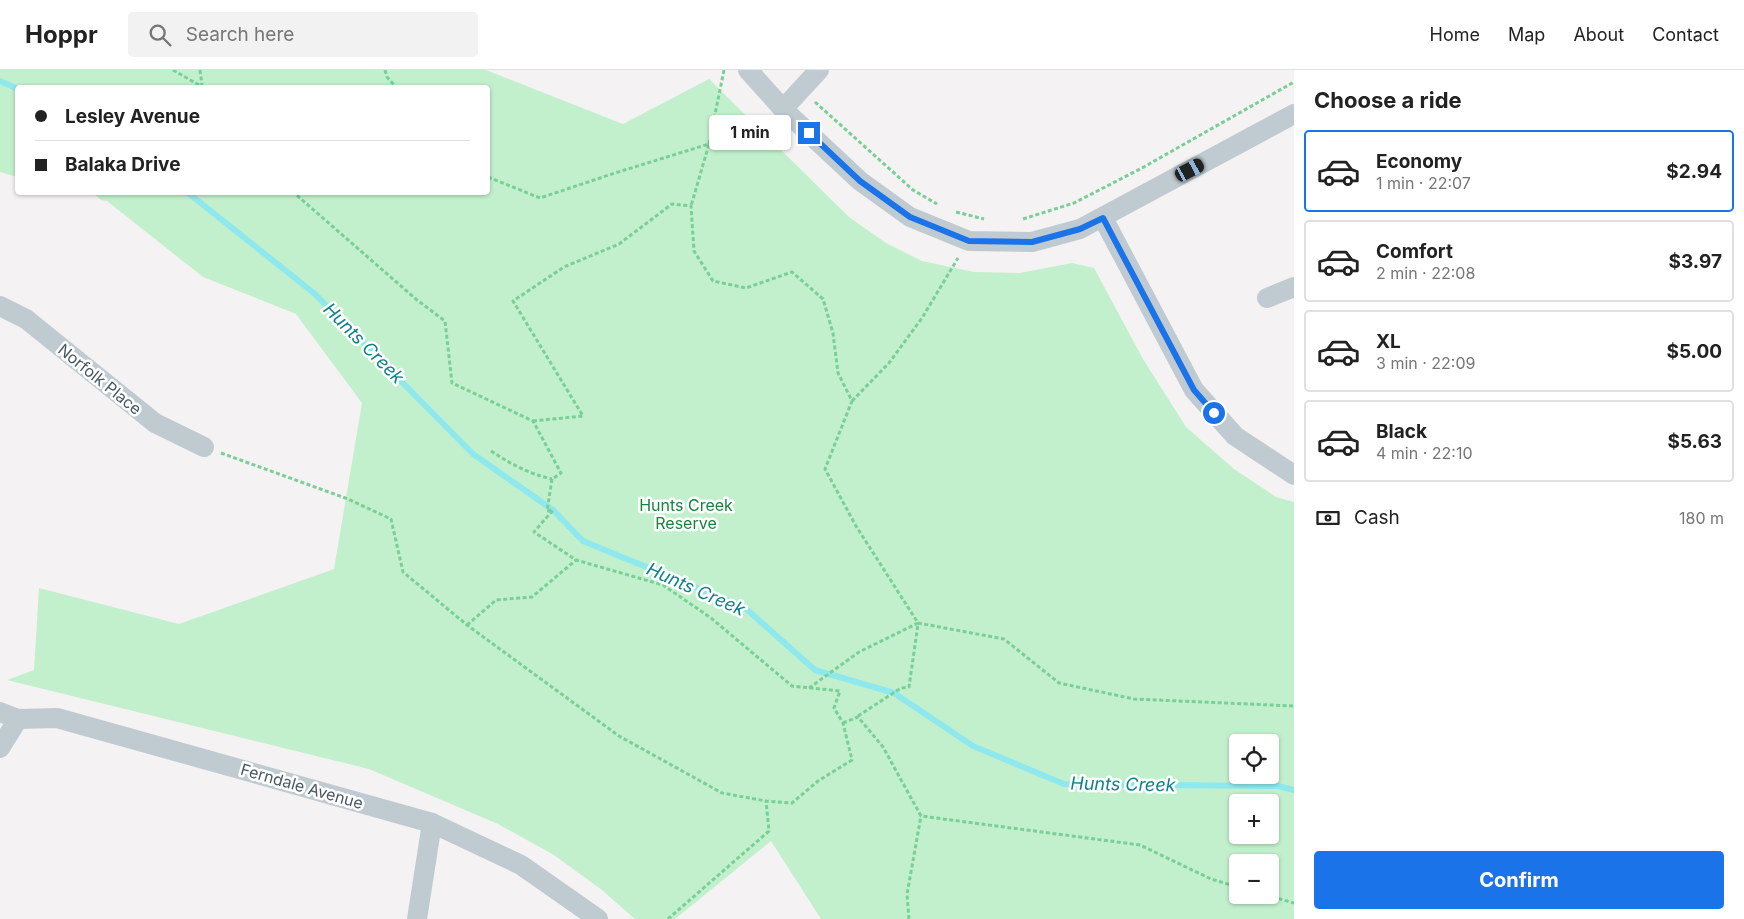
<!DOCTYPE html>
<html lang="en">
<head>
<meta charset="utf-8">
<style>
	body { margin:0; font-family:Inter,sans-serif; background:#f2f2f2; color:#222; height:100vh; display:flex; flex-direction:column; font-size:19px; white-space:nowrap }
	* { box-sizing:border-box; margin:0 }
	p { font-size:16px; color:#767676 }
	.icon { flex:none; width:28px; height:28px; fill:none; stroke:currentColor; stroke-width:2; stroke-linecap:round; stroke-linejoin:round }
	.map { position:relative; flex:1; overflow:hidden }
	.drawer { display:flex; flex-direction:column; background:#fff; width:450px }
	.drawer>* { flex:none }
	.hud { position:absolute; left:15px; top:15px; width:475px; height:110px; border-radius:5px; box-shadow:0 1px 4px #0004; display:grid; align-content:center; height:110px; padding:0 20px; background:#fff }
	.controls { position:absolute; left:1229px; top:664px; display:grid; gap:10px }
	.controls a { display:grid; place-items:center; width:50px; height:50px; border-radius:5px; background:#fff; box-shadow:0 1px 4px #0004; font-size:25px }
	.end { position:absolute; width:22px; height:22px; margin:-11px; border:6px solid #1a73e8; background:#fff; box-shadow:0 0 0 2px #fff }
	.from { border-radius:50% }
	.bubble { position:absolute; height:35px; border-radius:5px; background:#fff; box-shadow:0 1px 4px #0004; font-size:16px; font-weight:700; line-height:35px; text-align:center }
	.car { position:absolute; width:15px; height:30px; margin:-15px -8px; border-radius:6px; box-shadow:0 0 4px 1px #0007; background:linear-gradient(#222 24%,#8ab4d8 0 40%,#222 0 76%,#8ab4d8 0 86%,#222 0) }
	.hud b { display:flex; align-items:center; gap:18px; height:48px; font-size:19px }
	.hud b+b { border-top:1px solid #e0e0e0 }
	.hud i { width:12px; height:12px; background:#222 }
	ul { padding:0; list-style:none }
	li { display:flex; align-items:center; gap:15px; height:82px; margin:0 10px 8px; padding:0 10px; border:2px solid #e0e0e0; border-radius:5px }
	li div { flex:1 }
	li b { display:block; font-size:19px }
	li em { font-style:normal; font-weight:700 }
	li.active { border-color:#1a73e8 }
	li>.icon { width:45px; height:45px; stroke-width:1.5 }
	h2 { padding:0 20px; font-size:22px; line-height:60px }
	.pay { display:flex; align-items:center; gap:12px; height:55px; padding:0 20px; font-size:19px }
	.pay p { margin-inline-start:auto }
	.action { display:flex; gap:10px; margin-top:auto; padding:10px 20px }
	.action a { flex:1; height:58px; border-radius:5px; background:#1a73e8; color:#fff; font-size:20px; font-weight:700; line-height:58px; text-align:center }
	header { display:flex; align-items:center; gap:30px; box-sizing:border-box; height:70px; padding:0 25px; background:#fff; border-bottom:1px solid #e0e0e0 }
	header strong { font-size:24px }
	nav { display:flex; gap:28px; margin-inline-start:auto; font-size:18px }
	.search { width:350px; height:45px; background:#f2f2f2; display:flex; align-items:center; gap:12px; box-sizing:border-box; padding:0 18px; border-radius:5px; color:#767676; font-size:19px }
	main { display:flex; flex:1; min-height:0 }
	.map>svg:first-child { display:block }
	.green { fill:#c2f0cc; fill-rule:evenodd }
	.lines { fill:none; stroke-linecap:round; stroke-linejoin:round }
	.stream { stroke:#8fe8ed; stroke-width:6 }
	.path { stroke:#79cf97; stroke-width:3; stroke-dasharray:4 2.5; stroke-linecap:butt }
	.minor { stroke:#c0cbd1; stroke-width:20 }
	.route { stroke:#1a73e8; stroke-width:6 }
	.labels { text-anchor:middle; dominant-baseline:central; stroke-width:5; stroke-linejoin:round; paint-order:stroke }
	.street-label { font-size:16px; fill:#495860; stroke:#fff }
	.park-label { font-size:16px; fill:#18833d; stroke:#fff }
	.water-label { font-size:18px; font-style:italic; fill:#0d8288; stroke:#fff }
</style>
</head>
<body>
<header>
<strong>Hoppr</strong>
<div class="search"><svg class="icon" aria-label="search" viewBox="0 0 24 24"><circle cx="10" cy="10" r="6"/><path d="M15 15l6 6"/></svg>Search here</div>
<nav><a>Home</a><a>Map</a><a>About</a><a>Contact</a></nav>
</header>
<main>
<div class="map">
<svg width="1294" height="849" viewBox="0 0 1294 849">
	<rect width="100%" height="100%" fill="#f4f2f2"/>
	<path class="green" d="M 0,0 L 486,0 L 623,54 L 709,9 L 849,147 L 886,173 L 922,191 L 974,202 L 1020,203 L 1072,193 L 1094,198 L 1143,289 L 1186,357 L 1234,399 L 1276,427 L 1294,432 L 1294,849 L 821,849 L 771,771 L 675,849 L 635,849 L 602,820 L 554,785 L 498,754 L 369,699 L 7,610 L 34,600 L 39,518 L 179,554 L 334,499 L 362,333 L 296,244 L 203,207 L 107,131 L 101,130 L 93,123 L 488,122 L 488,18 L 18,18 L 17,107 L 0,102 ZM 1238,672 L 1270,672 L 1270,705 L 1238,705 ZM 1238,732 L 1270,732 L 1270,765 L 1238,765 ZM 1238,792 L 1270,792 L 1270,825 L 1238,825 Z"/>
	<g class="lines">
		<g class="stream">
			<polyline points="0,11 18,19"/>
			<polyline points="187,122 315,224 473,384 553,440 583,471 744,537 815,600 894,623 973,676 1064,714 1278,716 1294,720"/>
		</g>
		<g class="path">
			<polyline points="173,0 204,18"/>
			<polyline points="200,0 202,15"/>
			<polyline points="385,0 387,7 397,18"/>
			<polyline points="815,32 913,120 937,134"/>
			<polyline points="709,74 724,0"/>
			<polyline points="488,107 540,128 615,103 709,74 691,136"/>
			<polyline points="956,142 984,149"/>
			<polyline points="1023,149 1074,133 1142,98 1294,12"/>
			<polyline points="852,331 889,293 922,248 958,188"/>
			<polyline points="533,351 583,346 513,231 564,197 619,174 672,134 691,136 694,181 713,211 746,218 792,202 823,229 833,263 838,303 852,331 825,399 856,456 918,553 1004,569 1059,613 1134,629 1294,636"/>
			<path d="M 491,381 C 511,394 529,404 552,409"/>
			<polyline points="221,383 348,429 391,449 403,502 467,555 619,666 722,723 766,731 792,733 818,711 852,690 843,653 834,638 840,621 792,616 711,548 663,515 576,490 534,462 553,440 547,441 552,409 561,403 533,351 452,313 445,251 417,230 293,122"/>
			<polyline points="467,555 496,530 532,527 576,490"/>
			<polyline points="809,618 859,582 918,553"/>
			<polyline points="858,646 901,618 909,617 918,554"/>
			<polyline points="843,653 858,647 883,677 921,746 1140,775 1211,809 1238,817"/>
			<polyline points="1266,825 1294,833"/>
			<polyline points="668,849 769,761 766,731"/>
			<polyline points="909,849 907,824 921,746"/>
		</g>
		<g class="minor">
			<polyline points="748,0 783,39 860,111 910,147 969,171 1032,172 1080,159 1294,44"/>
			<polyline points="783,39 819,0"/>
			<polyline points="1103,148 1194,320 1235,366 1294,405"/>
			<polyline points="1267,228 1294,217"/>
			<polyline points="0,236 26,249 155,353 204,377"/>
			<polyline points="0,642 18,649 57,648 432,753 521,795 598,849"/>
			<polyline points="0,678 18,649"/>
			<polyline points="417,849 432,753"/>
		</g>
	</g>
	<g class="lines">
		<polyline class="route" points="809,63 860,111 910,147 969,171 1032,172 1080,159 1103,148 1194,320 1214,343"/>
	</g>
	<g class="labels">
		<g class="street-label">
			<text transform="translate(100 309) rotate(39)">Norfolk Place</text>
			<text transform="translate(302 716) rotate(16)">Ferndale Avenue</text>
		</g>
		<g class="park-label">
			<text x="686" y="435">Hunts Creek<tspan x="686" dy="18">Reserve</tspan></text>
		</g>
		<g class="water-label">
			<text transform="translate(364 273) rotate(45)">Hunts Creek</text>
			<text transform="translate(696 519) rotate(24)">Hunts Creek</text>
			<text transform="translate(1123 714) rotate(1)">Hunts Creek</text>
		</g>
	</g>
</svg>
<div class="controls">
<a><svg class="icon" aria-label="locate" viewBox="0 0 24 24"><circle cx="12" cy="12" r="6"/><path d="M12 2v4M12 18v4M2 12h4M18 12h4"/></svg></a>
<a>+</a>
<a>−</a>
</div>
<i class="end from" style="left:1214px;top:343px"></i>
<i class="end" style="left:809px;top:63px"></i>
<div class="bubble" style="left:709px;top:45px;width:82px">1 min</div>
<i class="car" style="left:1190px;top:100px;rotate:62deg"></i>
<div class="hud">
<b><i class="from"></i>Lesley Avenue</b>
<b><i></i>Balaka Drive</b>
</div>
</div>
<section class="drawer">
<h2>Choose a ride</h2>
<ul>
<li class="active"><svg class="icon" aria-label="car" viewBox="0 0 24 24"><path d="M5 17H2v-5l4-1 3-4h7l3 4 3 1v5h-3M9 17h6M6 11h13"/><circle cx="7" cy="17" r="2"/><circle cx="17" cy="17" r="2"/></svg><div><b>Economy</b><p>1 min · 22:07</p></div><em>$2.94</em></li>
<li><svg class="icon" aria-label="car" viewBox="0 0 24 24"><path d="M5 17H2v-5l4-1 3-4h7l3 4 3 1v5h-3M9 17h6M6 11h13"/><circle cx="7" cy="17" r="2"/><circle cx="17" cy="17" r="2"/></svg><div><b>Comfort</b><p>2 min · 22:08</p></div><em>$3.97</em></li>
<li><svg class="icon" aria-label="car" viewBox="0 0 24 24"><path d="M5 17H2v-5l4-1 3-4h7l3 4 3 1v5h-3M9 17h6M6 11h13"/><circle cx="7" cy="17" r="2"/><circle cx="17" cy="17" r="2"/></svg><div><b>XL</b><p>3 min · 22:09</p></div><em>$5.00</em></li>
<li><svg class="icon" aria-label="car" viewBox="0 0 24 24"><path d="M5 17H2v-5l4-1 3-4h7l3 4 3 1v5h-3M9 17h6M6 11h13"/><circle cx="7" cy="17" r="2"/><circle cx="17" cy="17" r="2"/></svg><div><b>Black</b><p>4 min · 22:10</p></div><em>$5.63</em></li>
</ul>
<div class="pay"><svg class="icon" aria-label="cash" viewBox="0 0 24 24"><path d="M3 7h18v10H3z"/><circle cx="12" cy="12" r="2"/></svg>Cash<p>180 m</p></div>
<div class="action"><a>Confirm</a></div>
</section>
</main>
</body>
</html>
